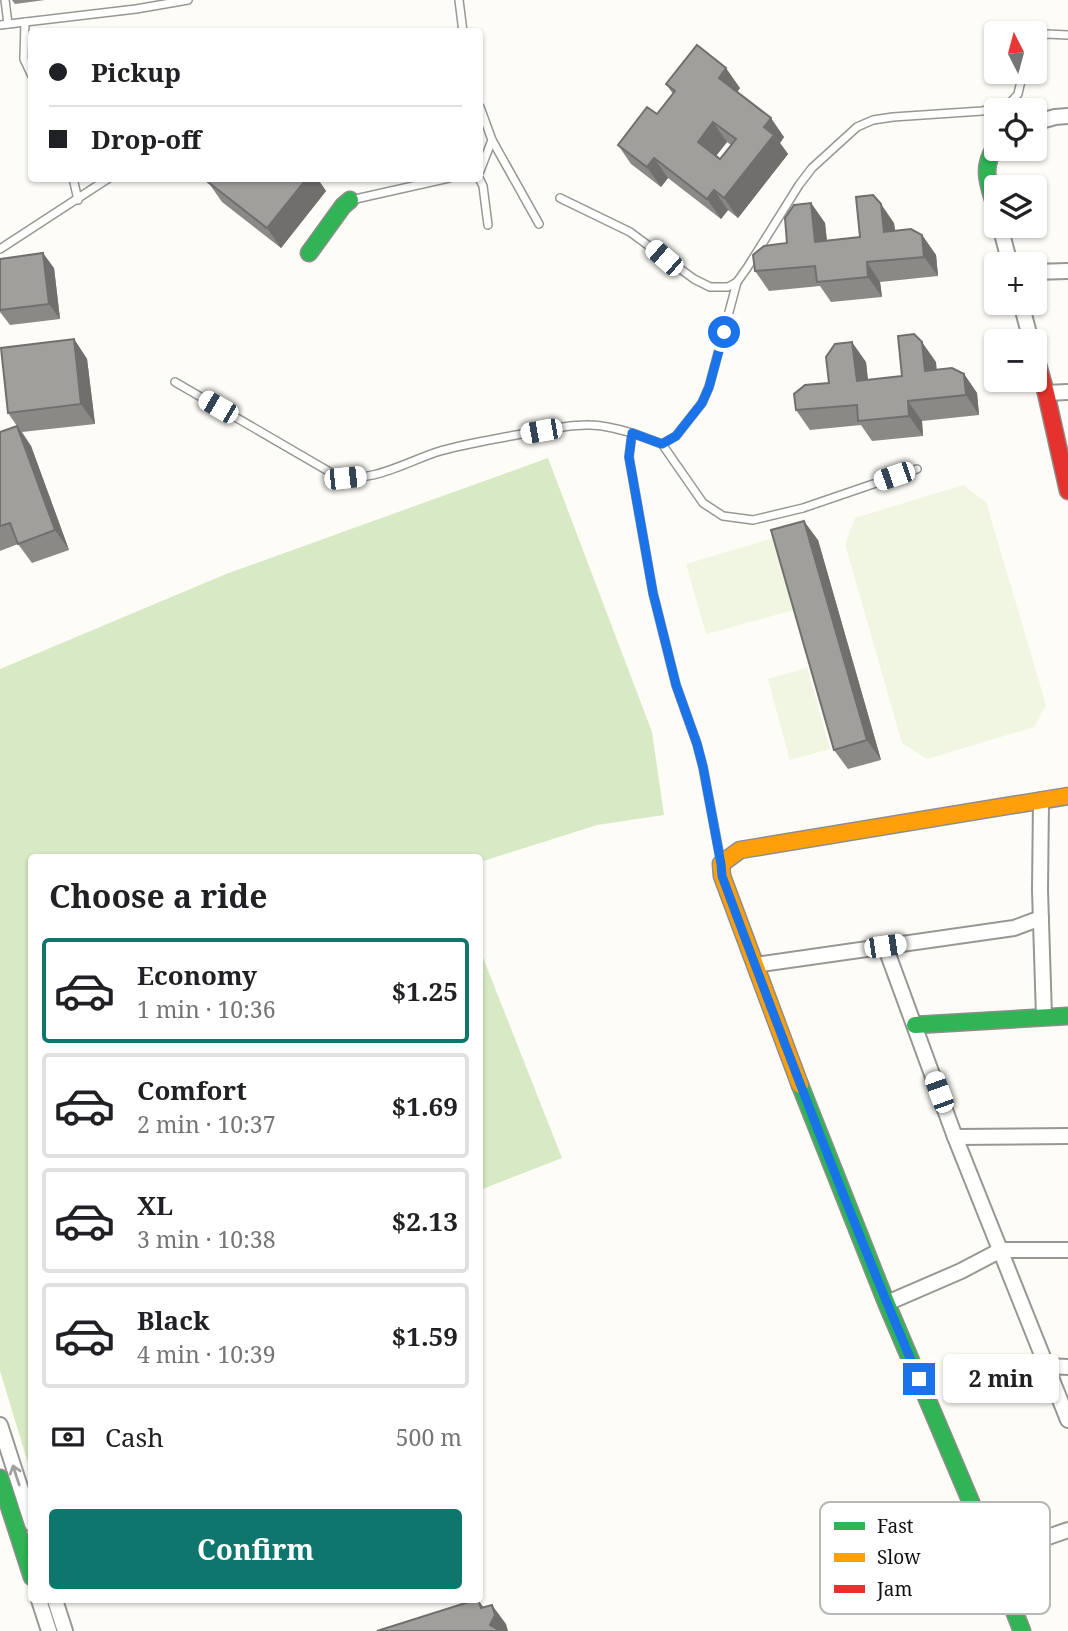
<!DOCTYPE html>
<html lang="en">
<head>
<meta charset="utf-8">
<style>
	body { margin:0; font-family:"Noto Serif",serif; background:#f6f6f6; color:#202124; height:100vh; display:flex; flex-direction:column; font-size:26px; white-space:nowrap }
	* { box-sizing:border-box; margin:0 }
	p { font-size:23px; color:#757577 }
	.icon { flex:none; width:38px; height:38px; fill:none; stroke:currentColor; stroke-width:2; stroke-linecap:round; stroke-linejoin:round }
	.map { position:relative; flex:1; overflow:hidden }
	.side { position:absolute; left:28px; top:854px; width:455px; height:749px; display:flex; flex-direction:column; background:#fff; border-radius:7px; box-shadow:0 2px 5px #0004 }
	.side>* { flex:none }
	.guide { position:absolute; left:28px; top:28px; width:455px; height:154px; border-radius:7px; box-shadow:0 2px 5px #0004; display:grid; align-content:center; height:154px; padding:0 21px; background:#fff }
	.needle { width:46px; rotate:354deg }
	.buttons { position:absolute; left:984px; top:21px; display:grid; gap:14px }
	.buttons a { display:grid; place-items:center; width:63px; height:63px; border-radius:7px; background:#fff; box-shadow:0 2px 5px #0004; font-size:35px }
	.end { position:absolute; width:32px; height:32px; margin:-16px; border:9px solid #1a73e8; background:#fff; box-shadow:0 0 0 4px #fff }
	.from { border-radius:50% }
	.bubble { position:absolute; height:49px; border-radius:7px; background:#fff; box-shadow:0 2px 5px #0004; font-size:23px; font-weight:700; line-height:49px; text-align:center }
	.car { position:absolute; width:21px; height:42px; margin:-21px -10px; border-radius:9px; box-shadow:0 0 5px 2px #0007; background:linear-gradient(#fff 24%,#345 0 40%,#fff 0 76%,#345 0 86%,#fff 0) }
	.guide b { display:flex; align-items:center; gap:24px; height:66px; font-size:26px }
	.guide b+b { border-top:2px solid #e0e0e0 }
	.guide i { width:18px; height:18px; background:#202124 }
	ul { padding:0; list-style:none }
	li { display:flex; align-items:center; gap:21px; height:105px; margin:0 14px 10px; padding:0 7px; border:4px solid #e0e0e0; border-radius:7px }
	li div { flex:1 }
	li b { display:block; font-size:26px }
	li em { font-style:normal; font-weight:700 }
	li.active { border-color:#0f766e }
	li>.icon { width:63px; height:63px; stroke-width:1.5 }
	h2 { padding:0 21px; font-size:32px; line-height:84px }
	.pay { display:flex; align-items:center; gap:18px; height:77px; padding:0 21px; font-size:26px }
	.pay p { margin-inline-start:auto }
	.primary-button { display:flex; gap:14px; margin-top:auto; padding:14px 21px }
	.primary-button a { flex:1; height:80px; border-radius:7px; background:#0f766e; color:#fff; font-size:28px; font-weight:700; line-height:80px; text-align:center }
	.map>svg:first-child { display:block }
	.forest { fill:#d8eac5 }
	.pitch { fill:#f0f6e1 }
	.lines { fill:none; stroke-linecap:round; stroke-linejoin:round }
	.lane-casing { stroke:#979795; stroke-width:10 }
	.street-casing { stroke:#979795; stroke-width:18 }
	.fast-casing { stroke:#8e8d8b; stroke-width:19 }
	.slow-casing { stroke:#8e8d8b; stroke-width:19 }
	.jam-casing { stroke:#8e8d8b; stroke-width:19 }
	.lane { stroke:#fffffe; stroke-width:7 }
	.street { stroke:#fffffe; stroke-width:14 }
	.fast { stroke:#30b455; stroke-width:16 }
	.slow { stroke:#ff9f0a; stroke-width:16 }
	.jam { stroke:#e5322d; stroke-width:16 }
	.wall { fill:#8a8986; fill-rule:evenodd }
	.shaded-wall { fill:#716f6d }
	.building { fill:#a19f9c; stroke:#716f6d; stroke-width:2; fill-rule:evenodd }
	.oneway { stroke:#a0a09f }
	.route { stroke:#1a73e8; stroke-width:9 }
	.key { fill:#fff; stroke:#b8b8b8; stroke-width:2 }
	.key-label { font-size:19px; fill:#111 }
</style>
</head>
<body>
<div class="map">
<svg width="1068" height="1631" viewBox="0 0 1068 1631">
	<rect width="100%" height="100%" fill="#fdfcf7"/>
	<g class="forest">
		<polygon points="548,458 652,732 664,815 597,825 480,862 480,858 32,858 31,1473 0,1371 0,669 226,574"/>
		<polygon points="480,950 562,1158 480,1190"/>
	</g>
	<g class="pitch">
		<polygon points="963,485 986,502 1046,705 1034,727 927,759 902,743 845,544 855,518"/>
		<polygon points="773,538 794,610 706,634 686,564"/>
		<polygon points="807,668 830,749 790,760 768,679"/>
	</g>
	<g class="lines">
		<defs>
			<g id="lane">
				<polyline points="5,0 8,24"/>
				<polyline points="459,0 463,32"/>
				<polyline points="25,22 24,59 32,76"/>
				<polyline points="0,25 136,9 188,0"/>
				<polyline points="1034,40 1046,34 1068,35"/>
				<polyline points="480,107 492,140 539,224"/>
				<polyline points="480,171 492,140"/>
				<polyline points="73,178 78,200"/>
				<polyline points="479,178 483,186 488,225"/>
				<polyline points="560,198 630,232 694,279 710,287 728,287 737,282 747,268 799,185 812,168 857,127 873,120 893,117 982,111 1003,107 1011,102 1018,94 1023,72"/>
				<polyline points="351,200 449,178"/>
				<polyline points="0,249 109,178"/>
				<path d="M 175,382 L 335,475 C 369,485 406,462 437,452 C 463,444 490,440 516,435 C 538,431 568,424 590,425 C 604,425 618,429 632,433"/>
				<polyline points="662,444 703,503 723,516 753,520 803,508 917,469"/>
				<polyline points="721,863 703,767 697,744 676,685 653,593 629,457 632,433 662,444 676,436 702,403 709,387 737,282"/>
			</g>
			<g id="street">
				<polyline points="1034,123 1055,117 1068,116"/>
				<polyline points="1000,226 1010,264"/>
				<polyline points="1034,272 1068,271"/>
				<polyline points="1021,303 1031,341"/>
				<polyline points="1046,393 1068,392"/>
				<polyline points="1041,800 1040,890 1044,1017"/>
				<polyline points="885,946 955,1137 1068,1420"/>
				<polyline points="755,965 1014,928 1041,918"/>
				<polyline points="955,1137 1068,1136"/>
				<polyline points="887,1303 961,1271 1001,1250 1068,1250"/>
				<polyline points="1047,1366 1068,1367"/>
				<polyline points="0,1425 32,1524"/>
				<polyline points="994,1556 1068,1530"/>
				<polyline points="39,1600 49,1631"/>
				<polyline points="55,1600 65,1631"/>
			</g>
			<g id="fast">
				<path d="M 996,146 C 980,168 989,185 996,209"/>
				<polyline points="309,253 343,206 350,200"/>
				<polyline points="915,1025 1068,1016"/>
				<polyline points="800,1085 886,1302 973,1507 1022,1631"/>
				<polyline points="0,1478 32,1577"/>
			</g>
			<polyline id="slow" points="800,1085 722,876 721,864 740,850 1068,796"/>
			<polyline id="jam" points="1034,351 1046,393 1068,491"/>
		</defs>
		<use href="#lane" class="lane-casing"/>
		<use href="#street" class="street-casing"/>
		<use href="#fast" class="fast-casing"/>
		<use href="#slow" class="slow-casing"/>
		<use href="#jam" class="jam-casing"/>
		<use href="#lane" class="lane"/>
		<use href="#street" class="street"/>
		<use href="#fast" class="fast"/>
		<use href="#slow" class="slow"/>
		<use href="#jam" class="jam"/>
	</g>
	<g class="wall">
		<polygon points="12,0 45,0 15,4"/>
		<path d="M 666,84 L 740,88 L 737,92 L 784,137 L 780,143 L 788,154 L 738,218 L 728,210 L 721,219 L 668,178 L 661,187 L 631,164 L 618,145 L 657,114 L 673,94 ZM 727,142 L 731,145 L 720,159 L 716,156 Z"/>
		<polygon points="211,178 317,178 326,191 281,248 222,202 208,182"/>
		<polygon points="811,203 825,223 827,241 860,237 894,223 895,231 922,235 936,255 938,276 880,282 882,297 831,302 820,286 769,291 755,271 787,243"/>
		<polygon points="0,259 54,268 60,319 10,325 0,312"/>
		<polygon points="74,339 87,359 95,424 22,432 31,446 69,550 32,563 18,544 0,551 0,432 17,426 8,413"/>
		<polygon points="866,362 868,380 902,376 936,362 936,370 964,374 977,393 979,415 922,421 923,436 872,441 861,425 810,430 796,410 829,383"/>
		<polygon points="818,540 881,760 848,769 834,750"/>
	</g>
	<g class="shaded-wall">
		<polygon points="726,68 740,88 733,97 719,78"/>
		<polygon points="771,118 784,137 780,143 788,154 738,218 724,198 764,127"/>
		<polygon points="713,122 727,142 711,162 698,142"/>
		<polygon points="654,158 668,178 661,187 647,167"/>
		<polygon points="307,178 317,178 326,191 281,248 267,228"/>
		<polygon points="714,190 728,210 721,219 707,199"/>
		<polygon points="811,203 825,223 829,262 815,242"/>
		<polygon points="881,204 894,223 898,252 884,232"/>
		<polygon points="922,235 936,255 938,276 924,257"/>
		<polygon points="43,253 54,268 60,319 49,304"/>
		<polygon points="867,262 880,282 882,297 868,277"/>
		<polygon points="74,339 87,359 95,424 81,404"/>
		<polygon points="852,342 866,362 870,401 857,381"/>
		<polygon points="922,342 936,362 939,391 925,371"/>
		<polygon points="964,374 977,393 979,415 966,395"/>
		<polygon points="908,401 922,421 923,436 909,416"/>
		<polygon points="17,426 31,446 69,550 55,530"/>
		<polygon points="804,521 818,540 881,760 867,740"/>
		<polygon points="478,1600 492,1618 492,1605 506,1624 508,1631 494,1631 481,1608"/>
	</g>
	<g class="building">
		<path d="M 697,45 L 726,68 L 719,78 L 771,118 L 764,127 L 774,135 L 724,198 L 714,190 L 707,199 L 654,158 L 647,167 L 618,145 L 647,107 L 657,114 L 675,91 L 666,84 ZM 713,122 L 736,139 L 720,159 L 698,142 Z"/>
		<polygon points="211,178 307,178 267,228 208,182"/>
		<polygon points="873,195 881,204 884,232 911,229 922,235 924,257 867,262 868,277 817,282 815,266 755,271 753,255 764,246 787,243 785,218 794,205 811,203 815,242 860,237 856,197"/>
		<polygon points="43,253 49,304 0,310 0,259"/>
		<polygon points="914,334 922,342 925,371 952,368 964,374 966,395 908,401 909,416 858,421 857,405 796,410 794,394 805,385 829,383 826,357 835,344 852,342 857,381 902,376 898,336"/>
		<polygon points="74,339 81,404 8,413 1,348"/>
		<polygon points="17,426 55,530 18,544 10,523 0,526 0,432"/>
		<polygon points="804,521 867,740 834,750 771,530"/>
		<polygon points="475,1600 478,1600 481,1608 492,1605 495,1615 490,1625 501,1631 377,1631"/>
	</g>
	<defs><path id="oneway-shaft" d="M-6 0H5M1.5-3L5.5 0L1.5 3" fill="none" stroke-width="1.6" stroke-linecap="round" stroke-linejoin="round" transform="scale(1.75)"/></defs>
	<use class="oneway" href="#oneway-shaft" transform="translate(16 1475) rotate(-108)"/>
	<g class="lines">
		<path class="route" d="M 724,332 L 709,387 L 702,403 L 676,436 L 662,444 L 632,433 L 629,457 L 653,593 L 676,685 L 697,744 L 703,767 L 721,864 L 722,876 C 784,1044 848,1213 919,1379"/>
	</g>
	<rect x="820" y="1502" width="230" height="112" rx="10" class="key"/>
	<rect x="834" y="1522" width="31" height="8" fill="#30b455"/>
	<rect x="834" y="1553" width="31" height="9" fill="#ff9f0a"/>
	<rect x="834" y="1585" width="31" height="8" fill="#e5322d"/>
	<g class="key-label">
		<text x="877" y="1533">Fast</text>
		<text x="877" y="1564">Slow</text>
		<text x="877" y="1596">Jam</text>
	</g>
</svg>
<div class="buttons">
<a><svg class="needle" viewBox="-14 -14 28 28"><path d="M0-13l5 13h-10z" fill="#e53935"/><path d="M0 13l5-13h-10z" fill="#757577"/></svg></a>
<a><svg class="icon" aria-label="locate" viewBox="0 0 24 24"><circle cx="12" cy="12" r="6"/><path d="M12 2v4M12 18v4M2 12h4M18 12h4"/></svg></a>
<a><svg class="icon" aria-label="layers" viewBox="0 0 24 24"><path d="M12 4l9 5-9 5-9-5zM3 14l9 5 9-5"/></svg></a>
<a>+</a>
<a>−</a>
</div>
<i class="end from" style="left:724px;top:332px"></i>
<i class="end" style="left:919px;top:1379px"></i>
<div class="bubble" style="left:943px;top:1354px;width:116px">2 min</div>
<i class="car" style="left:664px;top:258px;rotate:311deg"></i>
<i class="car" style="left:218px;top:407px;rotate:300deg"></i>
<i class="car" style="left:541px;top:431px;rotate:260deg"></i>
<i class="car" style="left:894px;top:476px;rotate:251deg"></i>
<i class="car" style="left:345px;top:478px;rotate:84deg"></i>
<i class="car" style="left:885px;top:946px;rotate:82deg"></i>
<i class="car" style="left:939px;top:1092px;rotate:340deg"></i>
<div class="guide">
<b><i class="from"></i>Pickup</b>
<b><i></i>Drop-off</b>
</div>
<section class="side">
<h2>Choose a ride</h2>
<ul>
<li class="active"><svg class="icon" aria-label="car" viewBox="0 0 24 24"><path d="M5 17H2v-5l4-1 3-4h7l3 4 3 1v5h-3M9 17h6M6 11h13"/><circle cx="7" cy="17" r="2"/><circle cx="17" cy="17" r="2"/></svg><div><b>Economy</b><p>1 min · 10:36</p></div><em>$1.25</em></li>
<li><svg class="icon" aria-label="car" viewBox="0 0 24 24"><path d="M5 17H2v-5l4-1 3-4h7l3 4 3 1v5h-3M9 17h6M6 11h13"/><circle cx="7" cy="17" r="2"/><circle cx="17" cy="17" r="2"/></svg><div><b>Comfort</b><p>2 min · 10:37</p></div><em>$1.69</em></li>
<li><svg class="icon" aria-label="car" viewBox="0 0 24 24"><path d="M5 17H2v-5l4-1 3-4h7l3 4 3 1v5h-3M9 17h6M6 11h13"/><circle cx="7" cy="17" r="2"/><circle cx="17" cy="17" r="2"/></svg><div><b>XL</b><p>3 min · 10:38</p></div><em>$2.13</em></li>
<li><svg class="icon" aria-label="car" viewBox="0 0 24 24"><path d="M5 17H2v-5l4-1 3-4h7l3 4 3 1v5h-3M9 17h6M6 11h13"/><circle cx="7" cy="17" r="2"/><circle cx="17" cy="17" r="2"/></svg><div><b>Black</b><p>4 min · 10:39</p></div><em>$1.59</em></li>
</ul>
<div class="pay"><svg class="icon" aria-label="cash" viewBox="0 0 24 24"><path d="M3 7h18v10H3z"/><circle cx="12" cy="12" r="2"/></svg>Cash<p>500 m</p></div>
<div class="primary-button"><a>Confirm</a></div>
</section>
</div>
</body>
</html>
